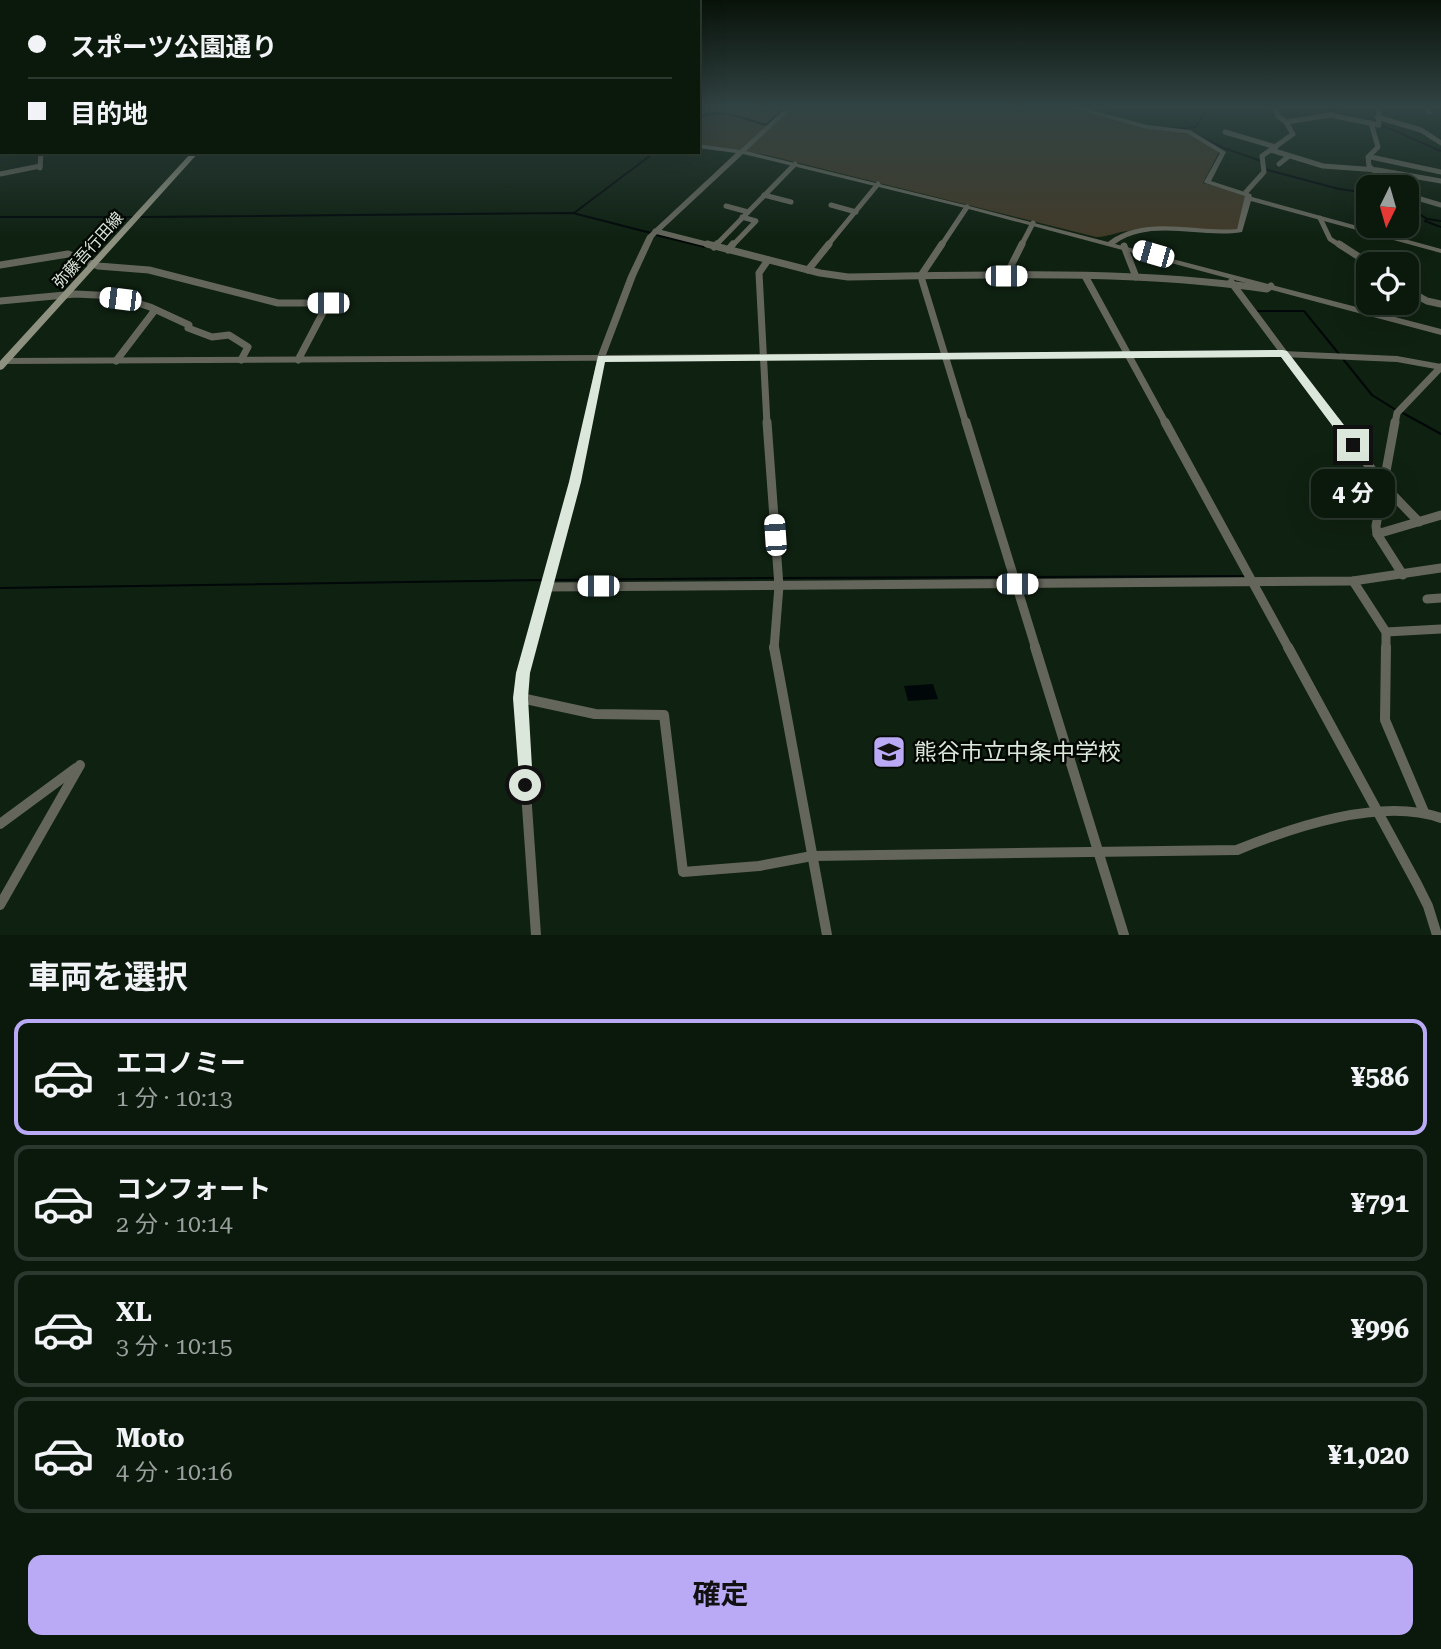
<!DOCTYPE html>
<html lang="ja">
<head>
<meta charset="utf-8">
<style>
	body { margin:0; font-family:"Roboto Serif","Noto Sans JP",serif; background:#19261b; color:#f1f3f6; height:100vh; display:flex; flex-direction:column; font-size:26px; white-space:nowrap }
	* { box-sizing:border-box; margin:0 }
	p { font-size:23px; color:#9aa09d }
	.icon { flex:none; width:38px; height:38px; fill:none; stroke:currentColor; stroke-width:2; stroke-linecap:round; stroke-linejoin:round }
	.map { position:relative; height:935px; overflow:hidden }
	.drawer { display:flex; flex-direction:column; background:#0b190d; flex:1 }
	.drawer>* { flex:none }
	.hud { position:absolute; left:0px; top:0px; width:700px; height:154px; box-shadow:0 7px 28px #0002,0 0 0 2px #2b382e; display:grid; align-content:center; height:154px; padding:0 28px; background:#0b190d }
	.needle { width:46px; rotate:185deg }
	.tools { position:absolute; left:1356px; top:175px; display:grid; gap:14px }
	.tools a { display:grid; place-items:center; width:63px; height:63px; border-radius:14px; background:#0b190d; box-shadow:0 7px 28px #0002,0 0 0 2px #2b382e; font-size:35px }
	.end { position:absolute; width:32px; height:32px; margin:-16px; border:9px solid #dce7dc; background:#111; box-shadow:0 0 0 4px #111 }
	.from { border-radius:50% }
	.bubble { position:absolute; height:49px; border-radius:14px; background:#0b190d; box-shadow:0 7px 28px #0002,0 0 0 2px #2b382e; font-size:23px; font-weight:700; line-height:49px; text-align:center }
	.car { position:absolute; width:21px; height:42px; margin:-21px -10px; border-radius:9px; box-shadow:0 0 5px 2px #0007; background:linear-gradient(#fff 24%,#345 0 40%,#fff 0 76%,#345 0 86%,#fff 0) }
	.hud b { display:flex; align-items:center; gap:24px; height:66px; font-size:26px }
	.hud b+b { border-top:2px solid #2b382e }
	.hud i { width:18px; height:18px; background:#f1f3f6 }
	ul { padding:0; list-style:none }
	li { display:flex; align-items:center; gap:21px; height:116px; margin:0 14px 10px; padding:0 14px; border:4px solid #2b382e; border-radius:14px }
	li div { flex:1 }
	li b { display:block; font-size:26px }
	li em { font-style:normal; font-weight:700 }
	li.selected { border-color:#baaaf6 }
	li>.icon { width:63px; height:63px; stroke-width:1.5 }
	h2 { padding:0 28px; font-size:32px; line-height:84px }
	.primary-button { display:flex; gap:14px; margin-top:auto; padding:14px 28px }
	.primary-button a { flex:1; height:80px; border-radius:14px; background:#baaaf6; color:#111; font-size:28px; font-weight:700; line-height:80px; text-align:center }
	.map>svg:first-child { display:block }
	.green { fill:#413a29 }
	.water { fill:#000709 }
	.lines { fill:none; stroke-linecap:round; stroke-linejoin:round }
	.stream { stroke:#000709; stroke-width:2 }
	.minor-far3 { stroke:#64665c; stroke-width:5 }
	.minor-far2 { stroke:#64665c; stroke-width:7 }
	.minor-far1 { stroke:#64665c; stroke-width:9 }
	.minor { stroke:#64665c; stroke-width:10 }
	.tertiary { fill:#64665c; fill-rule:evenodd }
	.secondary { fill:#8e9180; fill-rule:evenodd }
	.route { fill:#dce7dc }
	.labels { text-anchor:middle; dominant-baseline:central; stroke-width:5; stroke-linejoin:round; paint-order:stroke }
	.far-street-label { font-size:16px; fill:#dce7dc; stroke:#030803 }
	.near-poi-label { font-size:23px; fill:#dce7dc; stroke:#030803; text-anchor:start }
</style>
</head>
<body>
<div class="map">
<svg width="1441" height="935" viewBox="0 0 1441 935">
	<rect width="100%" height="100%" fill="#0f2111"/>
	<path class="green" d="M 698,106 L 1070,106 L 1149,129 L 1184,131 L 1220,150 L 1203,183 L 1247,195 L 1237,229 L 1233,231 C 1198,229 1163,228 1128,231 C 1117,232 1108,237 1096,237 L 767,155 L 698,144 Z"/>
	<polygon class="water" points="933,684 938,699 908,701 904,686"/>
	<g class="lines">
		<g class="stream">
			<polyline points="1101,106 1111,116"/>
			<polyline points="1320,106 1349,116"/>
			<polyline points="1375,106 1375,122"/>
			<path d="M 698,118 C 720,107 744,119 766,125 L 787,106"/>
			<polyline points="1381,125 1441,151"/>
			<polyline points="1169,128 1181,128"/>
			<polyline points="1183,128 1224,148 1261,161"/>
			<polyline points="1187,128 1196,127 1208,106"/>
			<polyline points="1264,169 1339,189 1368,193"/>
			<polyline points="1407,206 1427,219 1425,221 1441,227"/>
			<polyline points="574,213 655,152"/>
			<polyline points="0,217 132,217"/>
			<polyline points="141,217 573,213 651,233"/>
			<polyline points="1428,219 1441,221"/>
			<polyline points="656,235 705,247"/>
			<polyline points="1257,311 1304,311 1339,354"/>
			<polyline points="1343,359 1372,395 1396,410"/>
			<polyline points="1401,412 1441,434"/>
			<polyline points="1017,577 1246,576"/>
			<polyline points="782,578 1011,577"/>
			<polyline points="551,580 773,578"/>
			<polyline points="0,588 546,580"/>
		</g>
		<g class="minor-far3">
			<polyline points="1427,106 1429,112"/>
			<polyline points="1275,108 1278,116 1286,122"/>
			<polyline points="1377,117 1421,130 1441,143"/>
			<polyline points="1371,123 1378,147 1368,157 1369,166 1391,187"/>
			<polyline points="1225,132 1276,147"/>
			<polyline points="1271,150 1323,166 1378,170 1441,181"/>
			<polyline points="1371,157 1441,172"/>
			<polyline points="1279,164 1289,156"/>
			<polyline points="40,168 41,152"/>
			<polyline points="0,174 40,166"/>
			<polyline points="1246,192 1264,172 1262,156 1293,134 1286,122 1330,115 1379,125 1378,106"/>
			<polyline points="764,195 791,202"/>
			<polyline points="1407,195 1441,205"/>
			<polyline points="831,205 856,212"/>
			<polyline points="726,206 748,212"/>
			<polyline points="1320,218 1330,239 1341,246"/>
			<polyline points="655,231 714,246"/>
			<polyline points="715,246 795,164"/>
			<polyline points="732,246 756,221 742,217"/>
			<polyline points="827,246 878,184"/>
			<polyline points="941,246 967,207"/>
			<polyline points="1021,246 1033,223"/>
		</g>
		<g class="minor-far2">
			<path d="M 707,244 L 820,273 L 848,277 C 988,275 1128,269 1267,289 L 1271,286"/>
			<polyline points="942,244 922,274 922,280 966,424"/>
			<polyline points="1339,244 1370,264"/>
			<polyline points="1124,246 1136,277"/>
			<polyline points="714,247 717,244"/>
			<polyline points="728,250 733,244"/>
			<polyline points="0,265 68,254 98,266 149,270 278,303 328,303 298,360"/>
			<polyline points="808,270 829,244"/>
			<polyline points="1006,276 1022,244"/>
			<polyline points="1085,276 1166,424"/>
			<polyline points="1231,282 1337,424"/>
			<polyline points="1407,290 1427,301 1441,304"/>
			<polyline points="0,301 76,294 115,296 150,307 189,325 188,328 212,337 229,335 248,347 241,360"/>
			<polyline points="116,361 155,310"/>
			<polyline points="587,424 601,358"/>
			<polyline points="767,424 759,273 768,260"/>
			<polyline points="1395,424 1397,413 1441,367"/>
		</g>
		<g class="minor-far1">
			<polyline points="767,422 779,586 774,649"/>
			<polyline points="966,422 1036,649"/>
			<polyline points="1165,422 1289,649"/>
			<polyline points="1336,422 1385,487 1419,522"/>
			<polyline points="1395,422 1376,526 1377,534 1403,575"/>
			<polyline points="1377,534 1441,515"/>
			<polyline points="1353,581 1386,632 1386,649"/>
			<polyline points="546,587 1353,581 1441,568"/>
			<polyline points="1427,599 1441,598"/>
			<polyline points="1386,632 1441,629"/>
			<polyline points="530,649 575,482 588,422"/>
		</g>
		<g class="minor">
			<polyline points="530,647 523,673 522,735 536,935"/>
			<polyline points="774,647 827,935"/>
			<polyline points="1035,647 1124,935"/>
			<polyline points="1288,647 1417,884 1428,906 1437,935"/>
			<polyline points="1386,647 1385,720 1424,812"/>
			<path d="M 521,698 L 595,714 L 664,715 L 683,872 L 759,866 L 812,856 L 1237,850 C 1293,827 1381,797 1441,818"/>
			<polyline points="0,824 76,768"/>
			<polyline points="0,905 80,765"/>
		</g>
		<path class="tertiary" d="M 788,106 L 794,106 L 746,151 L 969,206 L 1108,242 C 1145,214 1195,233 1237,229 L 1245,196 L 1205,183 L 1204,182 L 1220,153 L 1187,133 L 1147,129 L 1070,107 L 1069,106 L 1077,106 L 1147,125 L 1190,130 L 1226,152 L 1211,181 L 1251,194 L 1252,197 L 1441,249 L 1441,253 L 1251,201 L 1242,232 C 1201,239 1151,218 1115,244 L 1441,329 L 1441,335 L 965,208 L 743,154 L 654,237 L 636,276 L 606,355 L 1283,351 L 1397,356 L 1441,364 L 1441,370 L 1397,362 L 1283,357 L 5,364 L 1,361 L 5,358 L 598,355 L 628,276 L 647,236 L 736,153 L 698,148 L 698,144 L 740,150 Z"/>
		<g class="secondary">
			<rect x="0" y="134" width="2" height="4"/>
			<polygon points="192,152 199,152 3,369 0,370 0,361"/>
		</g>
	</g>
	<linearGradient id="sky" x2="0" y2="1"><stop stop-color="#081209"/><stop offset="0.45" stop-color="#314343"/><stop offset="1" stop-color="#314343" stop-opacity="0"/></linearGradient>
	<rect width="1441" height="237" fill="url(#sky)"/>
	<polygon class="route" points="1283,350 1287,351 1357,442 1357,448 1349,448 1281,357 605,362 581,482 530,673 528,698 533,785 531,790 525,792 520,790 513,698 516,673 569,482 598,356"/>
	<defs>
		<symbol id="school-square" viewBox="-11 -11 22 22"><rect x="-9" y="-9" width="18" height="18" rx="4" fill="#baaaf6" stroke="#030803"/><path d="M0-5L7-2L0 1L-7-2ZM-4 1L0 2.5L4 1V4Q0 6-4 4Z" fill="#111"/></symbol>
	</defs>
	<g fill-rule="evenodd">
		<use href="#school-square" x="870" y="733" width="38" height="38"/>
	</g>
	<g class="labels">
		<g class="far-street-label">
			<text transform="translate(88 250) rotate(-48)">弥藤吾行田線</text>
		</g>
		<g class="near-poi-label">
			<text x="914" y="752">熊谷市立中条中学校</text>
		</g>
	</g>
</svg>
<div class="tools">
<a><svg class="needle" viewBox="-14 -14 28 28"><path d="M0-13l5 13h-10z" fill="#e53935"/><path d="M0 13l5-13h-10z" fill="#9aa09d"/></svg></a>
<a><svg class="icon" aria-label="locate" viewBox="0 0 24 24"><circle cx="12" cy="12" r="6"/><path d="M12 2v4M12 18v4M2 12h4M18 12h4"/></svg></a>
</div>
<i class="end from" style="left:525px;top:785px"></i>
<i class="end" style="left:1353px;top:445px"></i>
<div class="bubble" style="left:1311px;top:469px;width:84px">4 分</div>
<i class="car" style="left:1153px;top:254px;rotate:286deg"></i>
<i class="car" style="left:1006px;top:276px;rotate:90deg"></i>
<i class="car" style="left:120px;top:299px;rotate:277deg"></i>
<i class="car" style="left:328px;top:303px;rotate:270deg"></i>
<i class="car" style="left:775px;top:535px;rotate:356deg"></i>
<i class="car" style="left:1017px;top:584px;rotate:90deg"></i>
<i class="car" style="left:598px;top:586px;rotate:270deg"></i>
<div class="hud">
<b><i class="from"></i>スポーツ公園通り</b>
<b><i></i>目的地</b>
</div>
</div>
<section class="drawer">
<h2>車両を選択</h2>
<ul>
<li class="selected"><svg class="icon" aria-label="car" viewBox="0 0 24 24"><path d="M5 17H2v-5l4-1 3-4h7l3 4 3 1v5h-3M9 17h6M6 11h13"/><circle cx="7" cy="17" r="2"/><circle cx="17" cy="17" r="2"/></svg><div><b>エコノミー</b><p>1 分 · 10:13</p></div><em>¥586</em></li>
<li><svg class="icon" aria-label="car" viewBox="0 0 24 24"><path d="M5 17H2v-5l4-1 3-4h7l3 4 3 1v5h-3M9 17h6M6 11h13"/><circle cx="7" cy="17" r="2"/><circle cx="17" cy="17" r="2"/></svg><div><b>コンフォート</b><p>2 分 · 10:14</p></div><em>¥791</em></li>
<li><svg class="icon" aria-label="car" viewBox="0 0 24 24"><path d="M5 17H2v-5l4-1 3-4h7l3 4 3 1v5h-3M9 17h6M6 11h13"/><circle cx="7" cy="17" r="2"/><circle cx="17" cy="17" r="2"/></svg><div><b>XL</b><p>3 分 · 10:15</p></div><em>¥996</em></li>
<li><svg class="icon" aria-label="car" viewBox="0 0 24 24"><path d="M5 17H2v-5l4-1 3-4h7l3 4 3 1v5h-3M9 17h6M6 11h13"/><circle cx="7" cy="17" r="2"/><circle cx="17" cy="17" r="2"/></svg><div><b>Moto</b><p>4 分 · 10:16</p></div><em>¥1,020</em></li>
</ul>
<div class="primary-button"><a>確定</a></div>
</section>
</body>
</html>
